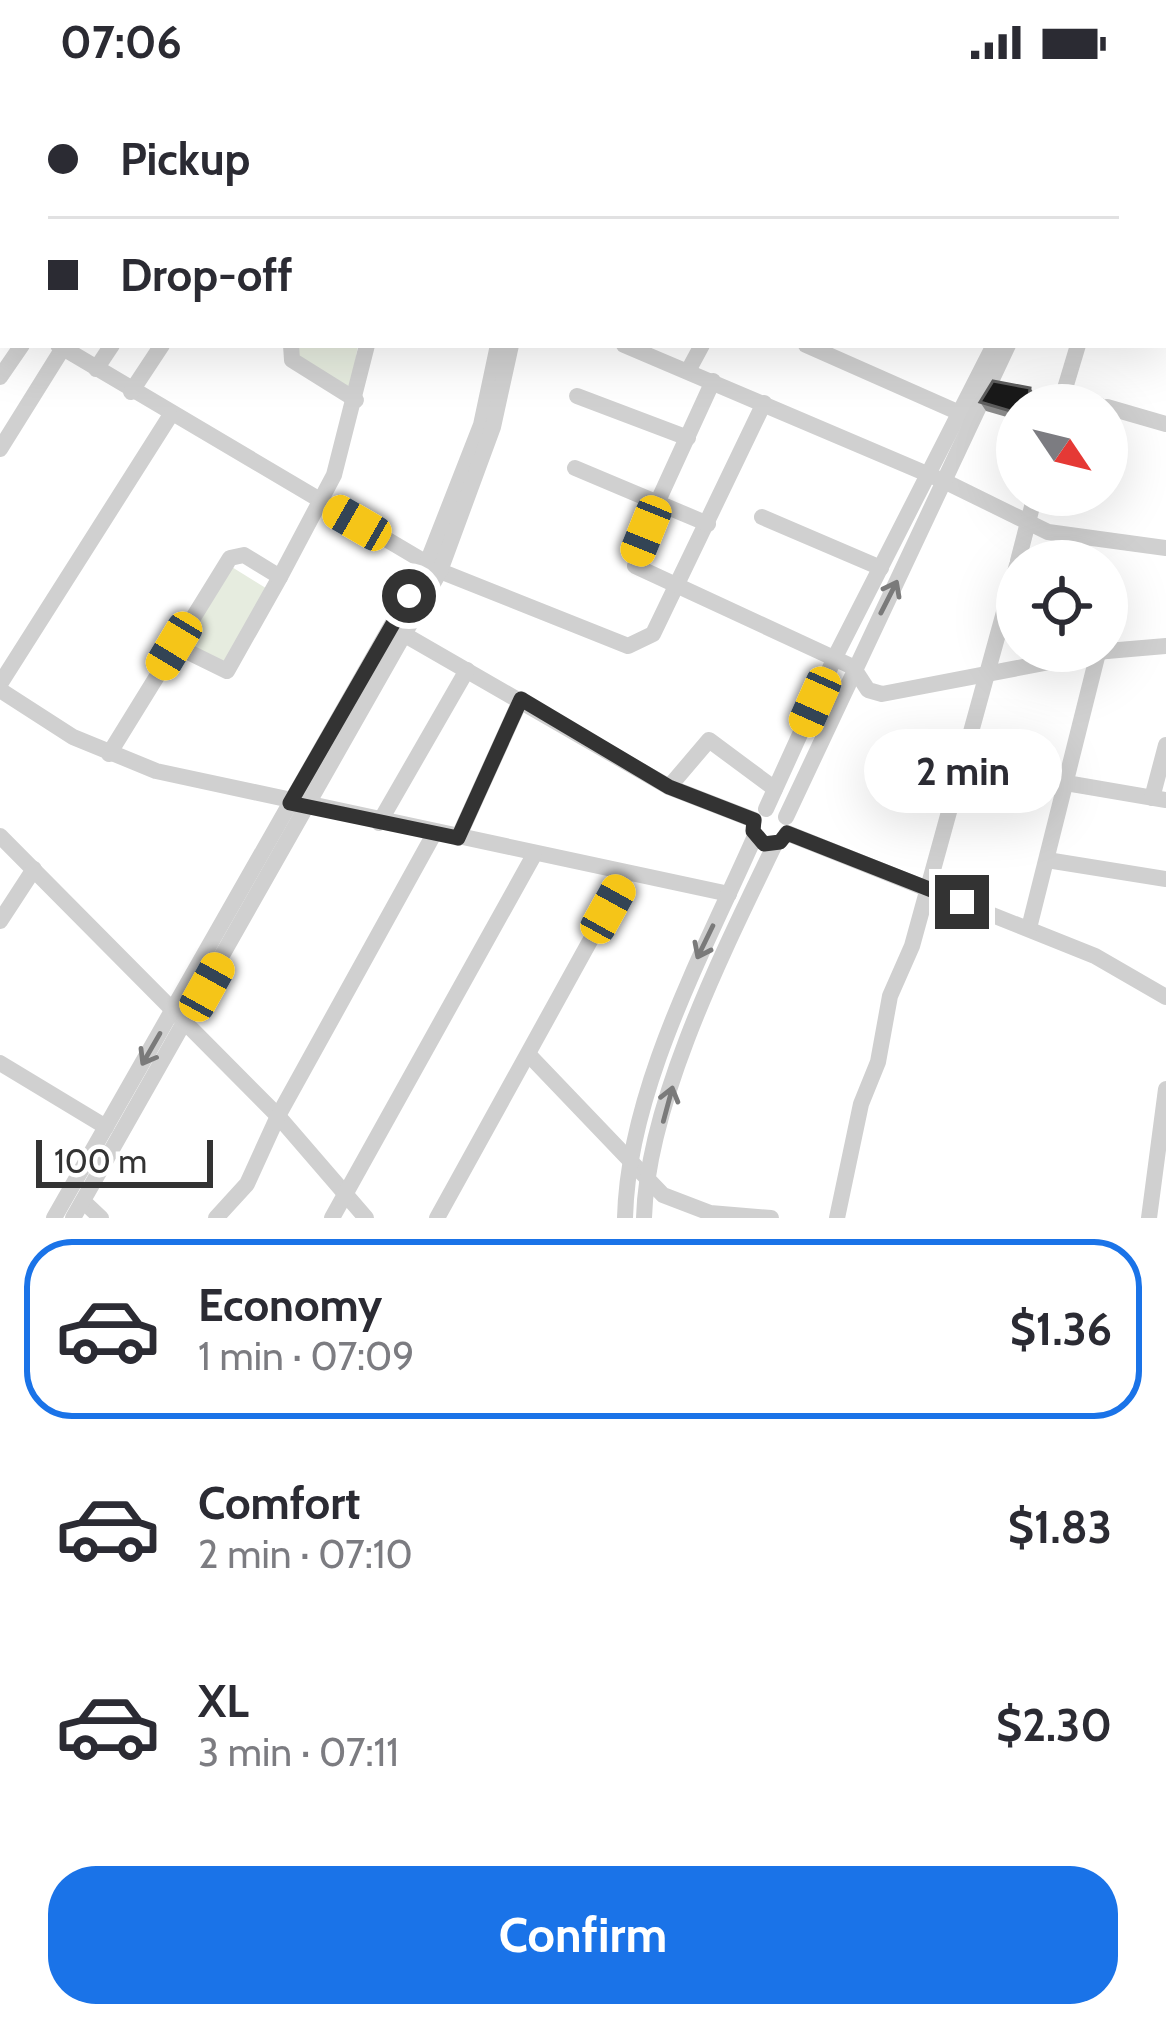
<!DOCTYPE html>
<html lang="en">
<head>
<meta charset="utf-8">
<style>
	body { margin:0; font-family:Cabin,sans-serif; background:#f2f2f3; color:#2b2b33; height:100vh; display:flex; flex-direction:column; font-size:45px; white-space:nowrap }
	* { box-sizing:border-box; margin:0 }
	p { font-size:39px; color:#7c7c81 }
	.icon { flex:none; width:66px; height:66px; fill:none; stroke:currentColor; stroke-width:2; stroke-linecap:round; stroke-linejoin:round }
	.map { position:relative; height:1134px; overflow:hidden }
	.details { display:flex; flex-direction:column; background:#fff; flex:1 }
	.details>* { flex:none }
	.top-card { position:absolute; left:0px; top:0px; width:1167px; height:264px; box-shadow:0 12px 48px #0002; display:grid; align-content:center; height:264px; padding:0 48px; background:#fff }
	.needle { width:78px; rotate:125deg }
	.tools { position:absolute; left:996px; top:300px; display:grid; gap:24px }
	.tools a { display:grid; place-items:center; width:132px; height:132px; border-radius:50%; background:#fff; box-shadow:0 12px 48px #0002; font-size:60px }
	.scale { position:absolute; left:36px; bottom:30px; width:177px; box-sizing:border-box; padding-left:12px; border:6px solid #333; border-top:0; font-size:33px; line-height:42px; white-space:nowrap; color:#333; -webkit-text-stroke:9px #fff; paint-order:stroke }
	.end { position:absolute; width:54px; height:54px; margin:-27px; border:15px solid #333; background:#fff; box-shadow:0 0 0 6px #fff }
	.from { border-radius:50% }
	.bubble { position:absolute; height:84px; border-radius:42px; background:#fff; box-shadow:0 12px 48px #0002; font-size:39px; font-weight:800; line-height:84px; text-align:center }
	.car { position:absolute; width:36px; height:72px; margin:-36px -18px; border-radius:15px; box-shadow:0 0 9px 3px #0007; background:linear-gradient(#f5c518 24%,#345 0 40%,#f5c518 0 76%,#345 0 86%,#f5c518 0) }
	.top-card b { display:flex; align-items:center; gap:42px; height:114px; font-size:45px }
	.top-card b+b { border-top:3px solid #e1e1e2 }
	.top-card i { width:30px; height:30px; background:#2b2b33 }
	ul { padding:21px 0 0; list-style:none }
	li { display:flex; align-items:center; gap:36px; height:180px; margin:0 24px 18px; padding:0 24px; border:6px solid transparent; border-radius:48px }
	li div { flex:1 }
	li b { display:block; font-size:45px }
	li em { font-style:normal; font-weight:800 }
	li.active { border-color:#1a73e8 }
	li>.icon { width:108px; height:108px; stroke-width:1.5 }
	.button { display:flex; gap:24px; margin-top:auto; padding:24px 48px }
	.button a { flex:1; height:138px; border-radius:48px; background:#1a73e8; color:#fff; font-size:48px; font-weight:800; line-height:138px; text-align:center }
	.status { display:flex; justify-content:space-between; align-items:center; height:84px; padding:0 60px; background:#fff; direction:ltr }
	.status svg { height:33px; fill:currentColor }
	.map>svg:first-child { display:block }
	.green { fill:#e6ecdf }
	.lines { fill:none; stroke-linecap:round; stroke-linejoin:round }
	.minor { stroke:#d0d0d0; stroke-width:16 }
	.wall { fill:#8c8c8c }
	.shaded-wall { fill:#5f5f5f }
	.building { fill:#1a1a1a; stroke:#5f5f5f; stroke-width:3 }
	.oneway { stroke:#7a7a7a }
	.route { stroke:#333; stroke-width:15 }
</style>
</head>
<body>
<div class="status"><b>07:06</b><svg viewBox="0 0 49 12"><path d="M0 12V9h3v3zM5 12V6h3v6zM10 12V3h3v9zM15 12V0h3v12zM26 1h20v11H26zM47 4h2v5h-2z"/></svg></div>
<div class="map">
<svg width="1166" height="1134" viewBox="0 0 1166 1134">
	<rect width="100%" height="100%" fill="#fff"/>
	<g class="green">
		<polygon points="294,261 358,261 350,308 288,275"/>
		<polygon points="227,480 269,506 220,591 171,567"/>
	</g>
	<g class="lines">
		<g class="minor">
			<polyline points="219,0 223,3"/>
			<polyline points="453,0 460,3"/>
			<polyline points="876,0 880,3"/>
			<polyline points="964,0 964,3"/>
			<polyline points="1112,0 1115,3"/>
			<polyline points="203,3 205,0"/>
			<polyline points="541,3 541,0"/>
			<polyline points="617,3 630,0"/>
			<polyline points="642,3 645,0"/>
			<polyline points="768,3 771,0"/>
			<polyline points="859,3 861,0"/>
			<polyline points="1081,3 1082,0"/>
			<polyline points="0,32 3,34"/>
			<polyline points="1164,54 1166,55"/>
			<polyline points="0,112 3,108"/>
			<polyline points="0,140 3,142"/>
			<polyline points="58,261 440,487 628,562 653,550 764,319"/>
			<polyline points="291,261 292,276 356,316"/>
			<polyline points="624,261 946,398 1048,448 1166,464"/>
			<polyline points="806,261 962,330"/>
			<polyline points="96,285 112,261"/>
			<polyline points="688,287 702,261"/>
			<polyline points="0,293 22,261"/>
			<polyline points="713,297 658,417 635,482 853,583 868,606 882,610 1107,567"/>
			<polyline points="131,308 162,261"/>
			<polyline points="1063,311 1099,321"/>
			<polyline points="577,312 688,354"/>
			<polyline points="1060,321 1078,261"/>
			<polyline points="1107,323 1166,340"/>
			<polyline points="0,365 63,264"/>
			<polyline points="575,384 708,440"/>
			<polyline points="762,433 881,484"/>
			<polyline points="1018,477 1035,411"/>
			<polyline points="405,551 669,703 754,736"/>
			<polyline points="174,561 227,587 280,493"/>
			<polyline points="1107,567 1166,562"/>
			<polyline points="0,600 170,332"/>
			<polyline points="0,606 73,653 156,687 729,810"/>
			<polyline points="109,670 230,474 244,471 280,493 334,391 367,261"/>
			<polyline points="1066,699 1166,716"/>
			<polyline points="669,703 709,656 775,705"/>
			<polyline points="1152,714 1166,661"/>
			<polyline points="766,725 836,571 994,261"/>
			<polyline points="786,733 1008,261"/>
			<polyline points="379,739 467,586"/>
			<polyline points="787,749 1095,872 1166,913"/>
			<polyline points="0,752 278,1032 366,1134"/>
			<polyline points="458,754 521,615"/>
			<polyline points="1047,776 1166,795"/>
			<polyline points="0,837 34,785"/>
			<polyline points="1029,844 1098,569"/>
			<polyline points="529,971 663,1111 710,1129 771,1134"/>
			<polyline points="0,979 106,1043"/>
			<polyline points="83,1117 101,1134"/>
			<polyline points="54,1134 427,479 481,341 498,261"/>
			<polyline points="73,1134 440,487 493,343 511,261"/>
			<polyline points="216,1134 247,1100 278,1032 434,750"/>
			<polyline points="332,1134 534,771"/>
			<polyline points="437,1134 627,790"/>
			<path d="M 625,1134 C 628,1005 704,868 755,752"/>
			<path d="M 644,1134 C 647,1018 725,864 775,760"/>
			<polyline points="837,1134 861,1020 878,978 890,912 912,862 1017,481"/>
			<polyline points="1149,1134 1166,1005"/>
		</g>
	</g>
	<polygon class="wall" points="1030,304 1037,313 1035,321 1017,321 1017,336 986,327 980,318"/>
	<polygon class="shaded-wall" points="1030,304 1037,313 1035,321 1028,321"/>
	<g class="building">
		<polygon points="1034,0 1055,0 1054,3 1032,3"/>
		<polygon points="993,297 1030,304 1028,321 1017,321 1017,329 980,318"/>
	</g>
	<defs><path id="oneway-shaft" d="M-6 0H5M1.5-3L5.5 0L1.5 3" fill="none" stroke-width="1.6" stroke-linecap="round" stroke-linejoin="round" transform="scale(3)"/></defs>
	<g class="oneway">
		<use href="#oneway-shaft" transform="translate(889 513) rotate(-63)"/>
		<use href="#oneway-shaft" transform="translate(705 858) rotate(116)"/>
		<use href="#oneway-shaft" transform="translate(151 965) rotate(120)"/>
		<use href="#oneway-shaft" transform="translate(668 1020) rotate(-75)"/>
	</g>
	<g class="lines">
		<polyline class="route" points="409,512 290,719 458,754 521,615 669,703 754,736 753,747 764,760 780,758 787,749 962,818"/>
	</g>
</svg>
<div class="tools">
<a><svg class="needle" viewBox="-14 -14 28 28"><path d="M0-13l5 13h-10z" fill="#e53935"/><path d="M0 13l5-13h-10z" fill="#7c7c81"/></svg></a>
<a><svg class="icon" aria-label="locate" viewBox="0 0 24 24"><circle cx="12" cy="12" r="6"/><path d="M12 2v4M12 18v4M2 12h4M18 12h4"/></svg></a>
</div>
<div class="scale">100 m</div>
<i class="end from" style="left:409px;top:512px"></i>
<i class="end" style="left:962px;top:818px"></i>
<div class="bubble" style="left:864px;top:645px;width:198px">2 min</div>
<i class="car" style="left:357px;top:439px;rotate:300deg"></i>
<i class="car" style="left:646px;top:447px;rotate:202deg"></i>
<i class="car" style="left:174px;top:562px;rotate:211deg"></i>
<i class="car" style="left:815px;top:618px;rotate:204deg"></i>
<i class="car" style="left:608px;top:825px;rotate:29deg"></i>
<i class="car" style="left:207px;top:903px;rotate:29deg"></i>
<div class="top-card">
<b><i class="from"></i>Pickup</b>
<b><i></i>Drop-off</b>
</div>
</div>
<section class="details">
<ul>
<li class="active"><svg class="icon" aria-label="car" viewBox="0 0 24 24"><path d="M5 17H2v-5l4-1 3-4h7l3 4 3 1v5h-3M9 17h6M6 11h13"/><circle cx="7" cy="17" r="2"/><circle cx="17" cy="17" r="2"/></svg><div><b>Economy</b><p>1 min · 07:09</p></div><em>$1.36</em></li>
<li><svg class="icon" aria-label="car" viewBox="0 0 24 24"><path d="M5 17H2v-5l4-1 3-4h7l3 4 3 1v5h-3M9 17h6M6 11h13"/><circle cx="7" cy="17" r="2"/><circle cx="17" cy="17" r="2"/></svg><div><b>Comfort</b><p>2 min · 07:10</p></div><em>$1.83</em></li>
<li><svg class="icon" aria-label="car" viewBox="0 0 24 24"><path d="M5 17H2v-5l4-1 3-4h7l3 4 3 1v5h-3M9 17h6M6 11h13"/><circle cx="7" cy="17" r="2"/><circle cx="17" cy="17" r="2"/></svg><div><b>XL</b><p>3 min · 07:11</p></div><em>$2.30</em></li>
</ul>
<div class="button"><a>Confirm</a></div>
</section>
</body>
</html>
